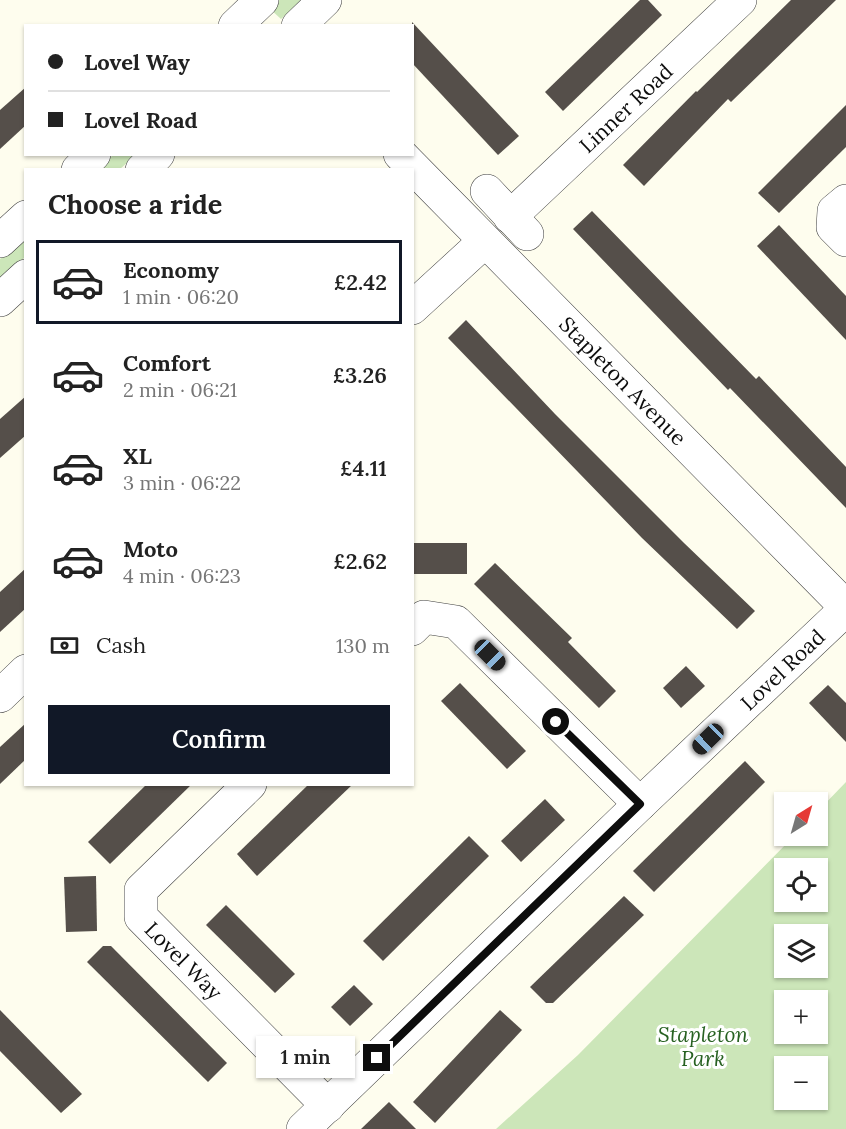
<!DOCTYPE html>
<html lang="en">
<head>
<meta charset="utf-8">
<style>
	body { margin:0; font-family:Lora,serif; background:#f2f2f2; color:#222; height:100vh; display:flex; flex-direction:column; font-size:22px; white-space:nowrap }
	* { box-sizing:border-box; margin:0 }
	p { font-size:20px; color:#767676 }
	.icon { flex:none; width:33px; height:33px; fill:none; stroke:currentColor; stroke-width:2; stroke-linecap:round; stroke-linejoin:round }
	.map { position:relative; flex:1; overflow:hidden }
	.side { position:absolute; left:24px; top:168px; width:390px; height:618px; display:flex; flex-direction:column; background:#fff; border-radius:0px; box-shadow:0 2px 4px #0004 }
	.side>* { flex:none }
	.banner { position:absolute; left:24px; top:24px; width:390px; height:132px; border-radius:0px; box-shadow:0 2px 4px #0004; display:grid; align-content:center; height:132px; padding:0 24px; background:#fff }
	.needle { width:39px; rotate:37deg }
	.tools { position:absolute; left:774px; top:792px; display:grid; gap:12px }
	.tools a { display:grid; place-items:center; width:54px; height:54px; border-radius:0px; background:#fff; box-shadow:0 2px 4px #0004; font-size:30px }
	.end { position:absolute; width:27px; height:27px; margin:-14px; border:8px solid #0d0d0d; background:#fff; box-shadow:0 0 0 3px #fff }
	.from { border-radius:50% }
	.bubble { position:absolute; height:42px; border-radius:0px; background:#fff; box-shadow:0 2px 4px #0004; font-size:20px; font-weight:600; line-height:42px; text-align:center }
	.car { position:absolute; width:18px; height:36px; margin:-18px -9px; border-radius:8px; box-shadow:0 0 4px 2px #0007; background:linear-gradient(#222 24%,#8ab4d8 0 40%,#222 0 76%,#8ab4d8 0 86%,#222 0) }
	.banner b { display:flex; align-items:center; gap:21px; height:57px; font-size:22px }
	.banner b+b { border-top:2px solid #e0e0e0 }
	.banner i { width:15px; height:15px; background:#222 }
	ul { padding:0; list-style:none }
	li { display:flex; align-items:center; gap:18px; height:84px; margin:0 12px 9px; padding:0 12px; border:3px solid transparent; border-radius:0px }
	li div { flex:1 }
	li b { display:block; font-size:22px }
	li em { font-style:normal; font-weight:600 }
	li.selected { border-color:#111827 }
	li>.icon { width:54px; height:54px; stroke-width:1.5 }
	h2 { padding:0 24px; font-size:27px; line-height:72px }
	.pay { display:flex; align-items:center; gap:15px; height:66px; padding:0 24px; font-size:22px }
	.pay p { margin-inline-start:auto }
	.action { display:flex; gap:12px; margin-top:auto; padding:12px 24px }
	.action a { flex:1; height:69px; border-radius:0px; background:#111827; color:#fff; font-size:24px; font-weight:600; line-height:69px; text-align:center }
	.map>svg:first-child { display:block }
	.green { fill:#cce6b9; fill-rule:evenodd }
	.building { fill:#554f4a }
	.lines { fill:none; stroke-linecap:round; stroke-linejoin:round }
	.minor-casing { stroke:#404040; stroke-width:34 }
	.minor { stroke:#fff; stroke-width:33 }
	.route { stroke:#0d0d0d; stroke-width:8 }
	.labels { text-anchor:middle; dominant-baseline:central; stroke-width:6; stroke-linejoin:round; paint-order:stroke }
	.street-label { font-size:21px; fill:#0d0d0d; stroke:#fff }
	.park-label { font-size:21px; font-style:italic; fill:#276121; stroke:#fff }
</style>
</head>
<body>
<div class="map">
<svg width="846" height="1129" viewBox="0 0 846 1129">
	<rect width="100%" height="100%" fill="#fefdee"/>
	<g class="green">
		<polygon points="278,0 302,0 281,19 269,8"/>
		<polygon points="113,155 136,155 120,169 97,170"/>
		<polygon points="25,236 25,257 0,281 0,259"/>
		<path d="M 846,782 L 846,1129 L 496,1129 L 578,1055 L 794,836 L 818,836 L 818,811 ZM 818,868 L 818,902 L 784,902 L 784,868 ZM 818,934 L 818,968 L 784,968 L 784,934 ZM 818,1000 L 818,1034 L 784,1034 L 784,1000 ZM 818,1066 L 818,1100 L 784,1100 L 784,1066 Z"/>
	</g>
	<g class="building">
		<polygon points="640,0 648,0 662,15 563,111 545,92"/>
		<polygon points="791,0 836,0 731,102 728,99 644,186 623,165 696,91 697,92"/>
		<polygon points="412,22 519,136 498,155 412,63"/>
		<polygon points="26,87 26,125 0,149 0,110"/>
		<polygon points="846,105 846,147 779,213 758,193"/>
		<polygon points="592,211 756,379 759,376 846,467 846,508 730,388 728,390 573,229"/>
		<polygon points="779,225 846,296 846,340 757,246"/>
		<polygon points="466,320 555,414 684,543 755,611 737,629 642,538 448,338"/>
		<polygon points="26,396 26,435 0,458 0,419"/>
		<rect x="414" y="543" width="53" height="31"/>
		<polygon points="495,563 572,638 568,642 616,691 599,708 474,584"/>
		<polygon points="26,568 26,608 0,632 0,592"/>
		<polygon points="686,666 705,686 681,708 663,688"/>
		<polygon points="460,683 526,751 507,769 441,701"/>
		<polygon points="828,685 846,703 846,742 809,703"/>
		<polygon points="26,723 26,759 0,784 0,747"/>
		<polygon points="745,761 765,782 654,892 633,871"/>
		<polygon points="147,784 192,784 110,864 88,842"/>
		<polygon points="309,784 353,784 257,876 237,854"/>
		<polygon points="545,799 565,820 521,862 501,841"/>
		<polygon points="469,836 489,856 383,961 363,941"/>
		<polygon points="96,876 97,931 66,932 64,877"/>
		<polygon points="624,896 644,915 553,1003 546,1003 530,987"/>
		<polygon points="226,905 295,974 275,993 206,925"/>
		<polygon points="103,946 111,946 227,1063 208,1082 87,962"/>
		<polygon points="354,985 373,1004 350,1026 331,1007"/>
		<polygon points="0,1010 82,1094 61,1113 0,1051"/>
		<polygon points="500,1010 522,1030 435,1123 413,1102"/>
		<polygon points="389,1102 416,1129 361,1129"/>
	</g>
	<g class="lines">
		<defs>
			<g id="minor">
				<polyline points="235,26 262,0"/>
				<polyline points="298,26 325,0"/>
				<path id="s1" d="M 400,154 L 846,607"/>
				<polyline points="78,170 94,154"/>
				<polyline points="142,170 158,154"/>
				<polyline points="487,191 527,234"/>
				<polyline points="846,201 834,211 833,227 846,240"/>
				<path id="s2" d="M 510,217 L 740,0"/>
				<polyline points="0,241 26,217"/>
				<polyline points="0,300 26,276"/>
				<polyline points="412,308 485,241"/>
				<polyline points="412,629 424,617 456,622 640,804"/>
				<polyline points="0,696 26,671"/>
				<path id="s3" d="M 250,784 L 141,890 L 141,917 L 328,1106"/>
				<path id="s4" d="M 303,1129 L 640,804 L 846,609"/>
			</g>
		</defs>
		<use href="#minor" class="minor-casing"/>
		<use href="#minor" class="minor"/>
	</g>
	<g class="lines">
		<polyline class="route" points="377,1058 640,804 556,722"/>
	</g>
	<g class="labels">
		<g class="street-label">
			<text stroke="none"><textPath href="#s2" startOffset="159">Linner Road</textPath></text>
			<text stroke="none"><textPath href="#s1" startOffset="318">Stapleton Avenue</textPath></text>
			<text stroke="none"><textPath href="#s4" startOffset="664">Lovel Road</textPath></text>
			<text stroke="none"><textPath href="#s3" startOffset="240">Lovel Way</textPath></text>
		</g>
		<g class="park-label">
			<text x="703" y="1034">Stapleton<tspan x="703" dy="24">Park</tspan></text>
		</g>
	</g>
</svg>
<div class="tools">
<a><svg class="needle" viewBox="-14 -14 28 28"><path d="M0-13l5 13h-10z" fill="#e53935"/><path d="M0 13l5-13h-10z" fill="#767676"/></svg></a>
<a><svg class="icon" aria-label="locate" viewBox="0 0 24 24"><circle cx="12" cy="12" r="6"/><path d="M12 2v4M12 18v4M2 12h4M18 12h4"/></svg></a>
<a><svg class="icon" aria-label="layers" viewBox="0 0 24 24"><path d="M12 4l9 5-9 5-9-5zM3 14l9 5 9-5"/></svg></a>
<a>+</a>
<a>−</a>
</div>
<i class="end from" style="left:556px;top:722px"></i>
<i class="end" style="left:377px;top:1058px"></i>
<div class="bubble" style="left:256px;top:1036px;width:99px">1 min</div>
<i class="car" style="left:490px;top:655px;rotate:135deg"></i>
<i class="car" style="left:708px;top:739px;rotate:226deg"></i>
<div class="banner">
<b><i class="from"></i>Lovel Way</b>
<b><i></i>Lovel Road</b>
</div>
<section class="side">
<h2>Choose a ride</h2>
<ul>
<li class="selected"><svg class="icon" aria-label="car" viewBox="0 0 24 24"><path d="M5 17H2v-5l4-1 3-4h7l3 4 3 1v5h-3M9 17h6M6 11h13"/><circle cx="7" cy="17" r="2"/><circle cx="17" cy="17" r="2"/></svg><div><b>Economy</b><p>1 min · 06:20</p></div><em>£2.42</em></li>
<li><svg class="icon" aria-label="car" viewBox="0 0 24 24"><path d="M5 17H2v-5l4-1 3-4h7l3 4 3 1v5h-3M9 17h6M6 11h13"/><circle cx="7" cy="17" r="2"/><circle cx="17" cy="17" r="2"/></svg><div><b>Comfort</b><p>2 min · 06:21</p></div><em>£3.26</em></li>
<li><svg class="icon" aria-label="car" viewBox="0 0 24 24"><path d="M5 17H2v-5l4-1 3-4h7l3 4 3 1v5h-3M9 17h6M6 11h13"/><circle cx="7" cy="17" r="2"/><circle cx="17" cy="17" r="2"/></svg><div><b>XL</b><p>3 min · 06:22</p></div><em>£4.11</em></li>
<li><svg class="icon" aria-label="car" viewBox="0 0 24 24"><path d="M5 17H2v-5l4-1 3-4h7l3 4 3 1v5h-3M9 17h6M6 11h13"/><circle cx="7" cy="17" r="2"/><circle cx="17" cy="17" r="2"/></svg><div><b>Moto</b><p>4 min · 06:23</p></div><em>£2.62</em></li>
</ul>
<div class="pay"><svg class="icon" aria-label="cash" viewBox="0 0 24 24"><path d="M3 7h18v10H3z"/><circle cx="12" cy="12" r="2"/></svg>Cash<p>130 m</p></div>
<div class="action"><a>Confirm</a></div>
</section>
</div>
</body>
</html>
